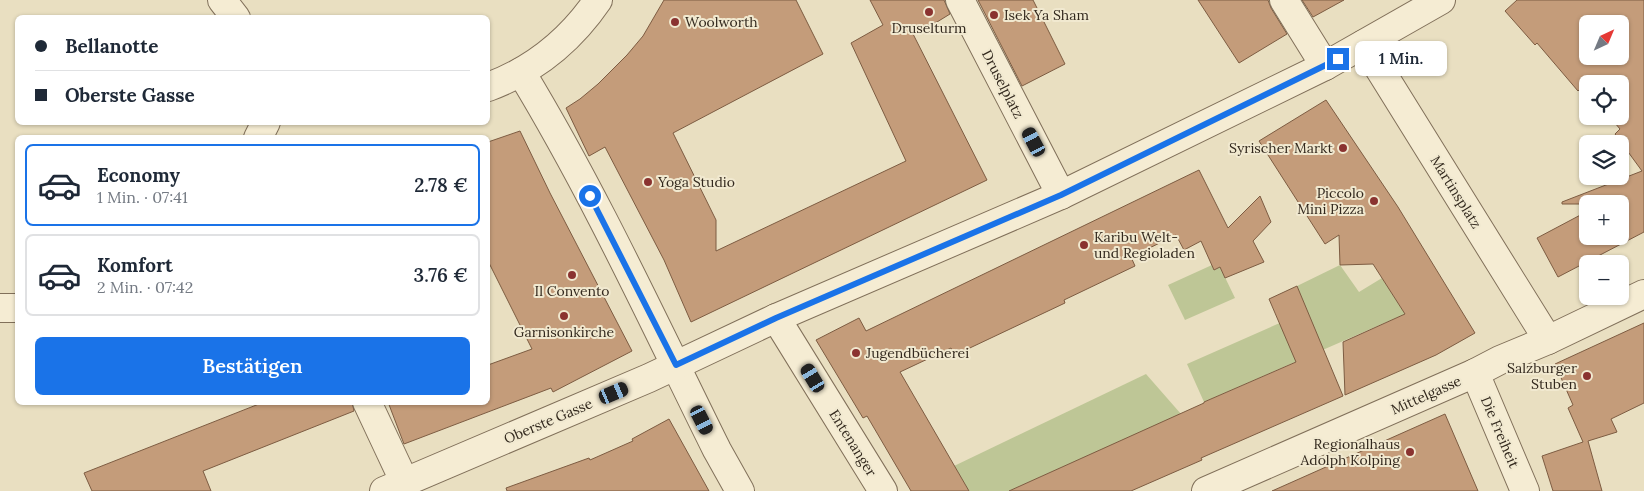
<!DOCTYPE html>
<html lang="de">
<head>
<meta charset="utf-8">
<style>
	body { margin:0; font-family:Lora,serif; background:#f2f2f3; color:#1f2937; height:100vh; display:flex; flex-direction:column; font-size:19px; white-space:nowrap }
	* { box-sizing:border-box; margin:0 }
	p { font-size:16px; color:#747a83 }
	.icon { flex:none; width:28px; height:28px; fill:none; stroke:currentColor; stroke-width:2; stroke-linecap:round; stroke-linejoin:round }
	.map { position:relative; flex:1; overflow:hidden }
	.details { position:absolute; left:15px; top:135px; width:475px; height:270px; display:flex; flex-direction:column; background:#fff; border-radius:8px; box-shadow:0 1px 4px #0004 }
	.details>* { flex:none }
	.banner { position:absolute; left:15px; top:15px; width:475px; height:110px; border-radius:8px; box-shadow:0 1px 4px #0004; display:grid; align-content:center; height:110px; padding:0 20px; background:#fff }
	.needle { width:32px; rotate:44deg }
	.fabs { position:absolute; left:1579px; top:15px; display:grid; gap:10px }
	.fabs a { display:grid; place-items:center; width:50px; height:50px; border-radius:8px; background:#fff; box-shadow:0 1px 4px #0004; font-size:25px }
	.end { position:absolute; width:22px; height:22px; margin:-11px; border:6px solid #1a73e8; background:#fff; box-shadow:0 0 0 2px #fff }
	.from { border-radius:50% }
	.bubble { position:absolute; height:35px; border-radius:8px; background:#fff; box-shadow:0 1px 4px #0004; font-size:16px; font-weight:600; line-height:35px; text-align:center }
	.car { position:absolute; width:15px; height:30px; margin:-15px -8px; border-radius:6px; box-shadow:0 0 4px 1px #0007; background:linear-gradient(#222 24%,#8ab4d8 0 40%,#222 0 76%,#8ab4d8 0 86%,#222 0) }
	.banner b { display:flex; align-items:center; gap:18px; height:48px; font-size:19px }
	.banner b+b { border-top:1px solid #e0e1e3 }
	.banner i { width:12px; height:12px; background:#1f2937 }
	ul { padding:9px 0 0; list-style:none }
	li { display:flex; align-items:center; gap:15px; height:82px; margin:0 10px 8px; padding:0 10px; border:2px solid #e0e1e3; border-radius:8px }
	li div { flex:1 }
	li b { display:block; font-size:19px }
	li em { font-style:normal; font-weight:600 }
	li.selected { border-color:#1a73e8 }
	li>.icon { width:45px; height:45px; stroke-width:1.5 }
	.primary-button { display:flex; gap:10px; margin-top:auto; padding:10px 20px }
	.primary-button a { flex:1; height:58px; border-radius:8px; background:#1a73e8; color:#fff; font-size:20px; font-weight:600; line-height:58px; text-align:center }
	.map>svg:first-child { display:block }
	.green { fill:#bec696 }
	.building { fill:#c49c7a; stroke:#7d5c42; fill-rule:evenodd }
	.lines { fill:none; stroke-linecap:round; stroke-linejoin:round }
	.street-casing { stroke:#81705a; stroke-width:30 }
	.street { stroke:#f5ecd3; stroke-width:28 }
	.route { stroke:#1a73e8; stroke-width:6 }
	.poi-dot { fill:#8a3330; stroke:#f1e9d0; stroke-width:2 }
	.labels { text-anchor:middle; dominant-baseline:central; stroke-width:4; stroke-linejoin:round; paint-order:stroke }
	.poi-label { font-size:14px; fill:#32281d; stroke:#f1e9d0; text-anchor:start }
	.street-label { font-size:14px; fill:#32281d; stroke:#f1e9d0 }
</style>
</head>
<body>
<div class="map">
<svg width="1644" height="491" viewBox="0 0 1644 491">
	<rect width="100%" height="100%" fill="#e9dfc1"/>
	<g class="green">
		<polygon points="1212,265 1214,270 1220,267 1235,298 1185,320 1168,285"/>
		<polygon points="1340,265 1359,292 1382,278 1405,314 1204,402 1187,364 1307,311 1297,286"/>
		<polygon points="1146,374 1181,414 1009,491 969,491 954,466"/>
	</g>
	<g class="building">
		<polygon points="664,0 796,0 823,54 673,133 716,220 716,251 906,161 851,43 883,25 870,0 944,0 950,14 937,22 911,30 987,180 691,322 664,260 605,147 589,156 566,108 580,99 598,84 627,55 643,36"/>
		<polygon points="978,0 1033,0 1065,64 1022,86"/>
		<polygon points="1198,0 1268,0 1271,8 1287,34 1239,63"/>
		<polygon points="1302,0 1344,0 1313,17"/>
		<path d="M 1517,0 L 1644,0 L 1644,232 L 1558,277 L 1537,238 L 1588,211 L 1588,236 L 1620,236 L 1620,204 L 1562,204 L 1562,202 L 1642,171 L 1615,134 L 1620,129 L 1609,116 L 1620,116 L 1620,84 L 1588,84 L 1588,91 L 1583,86 L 1578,91 L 1537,43 L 1535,45 L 1505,11 ZM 1588,24 L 1620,24 L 1620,56 L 1588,56 Z"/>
		<polygon points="1326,100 1398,207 1475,333 1436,355 1345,395 1343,342 1405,314 1373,264 1340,265 1339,235 1325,244 1259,141"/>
		<polygon points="520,131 550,193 632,351 553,392 551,388 404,444 388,402 488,402 488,365 532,349 488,261 488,142"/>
		<polygon points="1199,170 1228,228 1260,196 1271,222 1253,241 1264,262 1225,278 1220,267 1214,270 1201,241 1184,250 1176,235 1131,257 1135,266 1064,300 1065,303 955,355 951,348 900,372 969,491 911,491 867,416 863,418 816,340 859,318 866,331"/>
		<polygon points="1297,286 1343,396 1201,458 1202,460 1131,491 1009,491 1204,403 1204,402 1296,362 1269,299"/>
		<polygon points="1644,323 1644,403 1611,419 1617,432 1588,441 1602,491 1553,491 1542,456 1583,442 1568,408 1573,405 1555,364"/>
		<polygon points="264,402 352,402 354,411 203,471 211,491 92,491 84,473"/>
		<polygon points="1445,414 1478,491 1272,491"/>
		<polygon points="669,419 709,491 507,491 506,488 589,458 590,460 633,441 632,439"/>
	</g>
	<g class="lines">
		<defs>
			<g id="street">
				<polyline points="222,0 236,18"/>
				<polyline points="960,0 1061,195"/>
				<polyline points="1284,0 1325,66"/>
				<polyline points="1364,44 1548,340"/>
				<path d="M 521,72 C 595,194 654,323 717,450 L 740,491"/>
				<path d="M 488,87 C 534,70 570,41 598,0"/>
				<polyline points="258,138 266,122"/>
				<polyline points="0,308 18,308"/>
				<polyline points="776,318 883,491"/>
				<polyline points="1475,373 1525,491"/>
				<polyline points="367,402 405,483"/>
				<polyline points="384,491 649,378 776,318 1061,195 1325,66 1441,0"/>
				<polyline points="1206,491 1475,373 1500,360 1548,340 1644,294"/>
			</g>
		</defs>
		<use href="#street" class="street-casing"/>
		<use href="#street" class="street"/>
	</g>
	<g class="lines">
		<polyline class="route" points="590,196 676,365 776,318 1061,195 1338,59"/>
	</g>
	<g class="poi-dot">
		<circle cx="929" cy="12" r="5"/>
		<circle cx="994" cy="15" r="5"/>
		<circle cx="675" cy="22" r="5"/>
		<circle cx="1343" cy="148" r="5"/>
		<circle cx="648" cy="182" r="5"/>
		<circle cx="1374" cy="201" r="5"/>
		<circle cx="1084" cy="245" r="5"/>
		<circle cx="572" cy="275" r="5"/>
		<circle cx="564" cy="316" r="5"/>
		<circle cx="856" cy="353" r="5"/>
		<circle cx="1587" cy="376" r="5"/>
		<circle cx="1410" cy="452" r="5"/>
	</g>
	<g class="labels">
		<g class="poi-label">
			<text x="1004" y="15">Isek Ya Sham</text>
			<text x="685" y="22">Woolworth</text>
			<text x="929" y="28" text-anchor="middle">Druselturm</text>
			<text x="1333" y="148" text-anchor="end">Syrischer Markt</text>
			<text x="658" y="182">Yoga Studio</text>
			<text x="1364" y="193" text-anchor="end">Piccolo<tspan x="1364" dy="16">Mini Pizza</tspan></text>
			<text x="1094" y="237">Karibu Welt-<tspan x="1094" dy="16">und Regioladen</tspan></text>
			<text x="572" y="291" text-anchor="middle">Il Convento</text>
			<text x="564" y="332" text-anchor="middle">Garnisonkirche</text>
			<text x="866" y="353">Jugendbücherei</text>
			<text x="1577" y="368" text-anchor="end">Salzburger<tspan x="1577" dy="16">Stuben</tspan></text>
			<text x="1400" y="444" text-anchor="end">Regionalhaus<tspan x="1400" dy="16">Adolph Kolping</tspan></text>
		</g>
		<g class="street-label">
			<text transform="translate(1003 84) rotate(63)">Druselplatz</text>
			<text transform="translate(1456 192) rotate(58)">Martinsplatz</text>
			<text transform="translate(1426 395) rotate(-24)">Mittelgasse</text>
			<text transform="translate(548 421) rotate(-23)">Oberste Gasse</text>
			<text transform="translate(1500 432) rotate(67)">Die Freiheit</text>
			<text transform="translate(853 443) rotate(58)">Entenanger</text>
		</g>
	</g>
</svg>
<div class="fabs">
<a><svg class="needle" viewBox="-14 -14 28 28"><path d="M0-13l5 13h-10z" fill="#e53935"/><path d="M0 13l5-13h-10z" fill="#747a83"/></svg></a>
<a><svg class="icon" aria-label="locate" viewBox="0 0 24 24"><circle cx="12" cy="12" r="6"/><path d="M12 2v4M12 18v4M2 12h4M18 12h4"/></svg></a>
<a><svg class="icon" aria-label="layers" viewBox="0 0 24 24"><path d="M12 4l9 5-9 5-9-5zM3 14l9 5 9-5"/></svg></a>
<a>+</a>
<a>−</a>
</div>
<i class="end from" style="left:590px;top:196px"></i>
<i class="end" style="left:1338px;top:59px"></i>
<div class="bubble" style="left:1355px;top:41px;width:92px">1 Min.</div>
<i class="car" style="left:1034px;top:142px;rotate:332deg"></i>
<i class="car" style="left:813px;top:378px;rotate:329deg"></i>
<i class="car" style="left:614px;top:393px;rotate:67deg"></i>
<i class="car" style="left:702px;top:420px;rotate:153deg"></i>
<div class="banner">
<b><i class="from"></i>Bellanotte</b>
<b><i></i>Oberste Gasse</b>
</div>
<section class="details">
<ul>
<li class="selected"><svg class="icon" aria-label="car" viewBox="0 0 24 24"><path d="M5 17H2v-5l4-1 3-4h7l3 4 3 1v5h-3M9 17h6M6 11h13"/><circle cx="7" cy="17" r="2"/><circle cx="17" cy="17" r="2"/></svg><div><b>Economy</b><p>1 Min. · 07:41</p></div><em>2.78 €</em></li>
<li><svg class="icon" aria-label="car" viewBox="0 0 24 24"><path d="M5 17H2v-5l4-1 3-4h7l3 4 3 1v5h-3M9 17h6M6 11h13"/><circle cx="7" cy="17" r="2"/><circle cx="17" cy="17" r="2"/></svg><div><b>Komfort</b><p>2 Min. · 07:42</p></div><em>3.76 €</em></li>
</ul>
<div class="primary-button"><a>Bestätigen</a></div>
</section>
</div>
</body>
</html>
